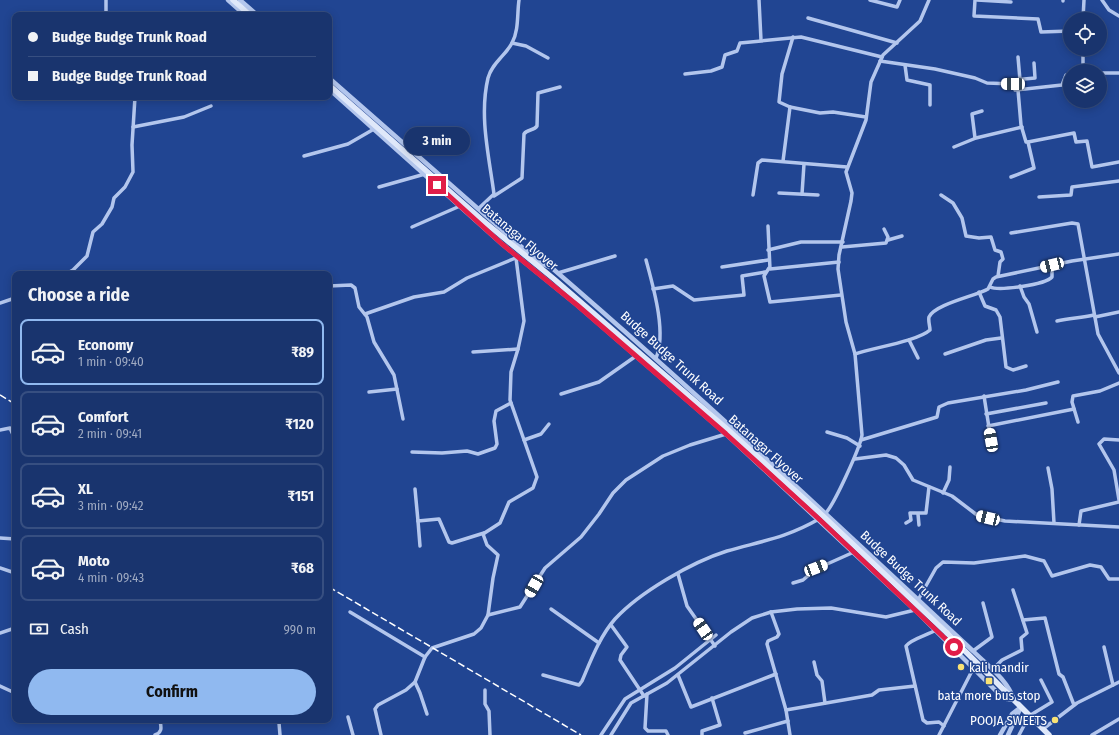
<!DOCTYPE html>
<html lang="en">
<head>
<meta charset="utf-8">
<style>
	body { margin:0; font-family:"Fira Sans Condensed",sans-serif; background:#223c73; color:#f1f3f6; height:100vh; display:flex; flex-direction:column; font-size:15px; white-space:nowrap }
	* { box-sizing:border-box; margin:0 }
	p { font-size:13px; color:#9faac2 }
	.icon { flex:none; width:22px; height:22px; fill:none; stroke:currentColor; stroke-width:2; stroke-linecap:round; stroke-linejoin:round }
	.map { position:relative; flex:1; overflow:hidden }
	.side { position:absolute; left:12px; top:271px; width:320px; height:452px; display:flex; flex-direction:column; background:#19346e; border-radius:8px; box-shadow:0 2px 10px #0003,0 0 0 1px #374f81 }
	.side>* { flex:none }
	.banner { position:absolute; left:12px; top:12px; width:320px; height:88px; border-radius:8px; box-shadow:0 2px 10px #0003,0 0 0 1px #374f81; display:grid; align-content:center; height:88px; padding:0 16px; background:#19346e }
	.tools { position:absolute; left:1063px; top:12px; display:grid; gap:8px }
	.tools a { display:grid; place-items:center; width:44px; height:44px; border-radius:50%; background:#19346e; box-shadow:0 2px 10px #0003,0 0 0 1px #374f81; font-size:20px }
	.end { position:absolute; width:18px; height:18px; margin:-9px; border:5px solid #e11d48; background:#fff; box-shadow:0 0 0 2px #fff }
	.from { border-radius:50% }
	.bubble { position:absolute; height:28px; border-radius:14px; background:#19346e; box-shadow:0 2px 10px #0003,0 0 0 1px #374f81; font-size:13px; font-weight:700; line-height:28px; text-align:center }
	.car { position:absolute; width:12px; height:24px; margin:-12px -6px; border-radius:5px; box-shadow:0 0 3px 1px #0007; background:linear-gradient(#fff 24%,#345 0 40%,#fff 0 76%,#345 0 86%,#fff 0) }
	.banner b { display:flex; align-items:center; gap:14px; height:38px; font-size:15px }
	.banner b+b { border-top:1px solid #374f81 }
	.banner i { width:10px; height:10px; background:#f1f3f6 }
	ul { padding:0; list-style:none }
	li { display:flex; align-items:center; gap:12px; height:66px; margin:0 8px 6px; padding:0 8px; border:2px solid #374f81; border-radius:8px }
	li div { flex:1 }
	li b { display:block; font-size:15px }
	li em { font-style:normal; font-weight:700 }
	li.on { border-color:#90b9f0 }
	li>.icon { width:36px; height:36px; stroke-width:1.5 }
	h2 { padding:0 16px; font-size:18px; line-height:48px }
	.pay { display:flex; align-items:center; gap:10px; height:44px; padding:0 16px; font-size:15px }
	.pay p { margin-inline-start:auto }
	.button { display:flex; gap:8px; margin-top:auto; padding:8px 16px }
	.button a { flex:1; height:46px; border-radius:24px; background:#90b9f0; color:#111; font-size:16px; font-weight:700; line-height:46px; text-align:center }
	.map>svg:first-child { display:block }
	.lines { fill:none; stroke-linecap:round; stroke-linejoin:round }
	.minor { stroke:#b3c6ed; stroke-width:3.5 }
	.tertiary { stroke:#b3c6ed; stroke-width:4.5 }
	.secondary { stroke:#dfe8fa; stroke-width:5.5 }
	.rail { stroke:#fff; stroke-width:1.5; stroke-dasharray:7 3; stroke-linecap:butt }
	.secondary-bridge { stroke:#dfe8fa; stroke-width:5.5 }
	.route { stroke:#e11d48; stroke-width:5 }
	.poi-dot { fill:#f9e274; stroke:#214592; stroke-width:1.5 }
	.labels { text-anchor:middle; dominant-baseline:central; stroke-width:3; stroke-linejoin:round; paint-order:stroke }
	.street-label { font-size:13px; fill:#fff; stroke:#214592 }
	.poi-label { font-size:13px; fill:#fff; stroke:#214592; text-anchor:start }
</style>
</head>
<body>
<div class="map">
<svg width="1119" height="735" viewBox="0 0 1119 735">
	<rect width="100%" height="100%" fill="#214592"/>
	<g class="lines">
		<g class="minor">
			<polyline points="106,0 106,15"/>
			<polyline points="759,0 761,40"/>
			<polyline points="870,0 897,7 900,0"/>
			<polyline points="975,0 974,16 1038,19 1041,32 1070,31"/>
			<polyline points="977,0 1011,2"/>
			<polyline points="1102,0 1109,10 1119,16"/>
			<polyline points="1063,1 1063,0"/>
			<polyline points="235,15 241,11"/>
			<polyline points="808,18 897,43"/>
			<polyline points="1083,19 1084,0"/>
			<polyline points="793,37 782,74 779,102 790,107 820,113 833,112 866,117"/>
			<polyline points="512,43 526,46 548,58"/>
			<polyline points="1018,57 1020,80"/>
			<polyline points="880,61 935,69 975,78 987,83 1013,84 1015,90 1062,85 1066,75 1070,75"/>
			<polyline points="905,65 907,80 930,85 930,105"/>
			<polyline points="1083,71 1083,49"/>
			<polyline points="1100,73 1119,73"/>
			<polyline points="685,74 711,71 722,67 725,55 737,51 740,43 801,37 882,57"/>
			<polyline points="1013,84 1014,80 1035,78 1034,63"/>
			<polyline points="133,127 184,117 211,106"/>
			<polyline points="975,138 972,114 982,111"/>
			<polyline points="1028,142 1074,133 1076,142 1087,141 1092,167 1119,162"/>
			<polyline points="954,147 976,138 1022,127"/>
			<polyline points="304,156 348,144 374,129"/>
			<polyline points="783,161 790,107"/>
			<polyline points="1011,177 1034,168 1028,142 1026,142 1021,125 1018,90"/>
			<polyline points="379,187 425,174"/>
			<polyline points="779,193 818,195"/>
			<polyline points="802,194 804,164"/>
			<polyline points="753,195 758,163 762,160 847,167"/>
			<polyline points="941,195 953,203 962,218 966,236 979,238 991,237 995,250 1001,252 1003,259 1000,262 998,276"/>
			<path d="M 494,196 L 522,178 L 524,134 C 527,129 534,131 537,126 L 538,93 L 560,87"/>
			<polyline points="1039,197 1071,195 1072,187 1119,181"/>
			<path d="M 478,209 L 494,194 C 489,156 479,116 488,78 C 492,63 506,55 512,43 C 519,30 517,14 519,0"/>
			<polyline points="768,226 770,269 839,262"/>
			<polyline points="412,227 460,206"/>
			<polyline points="1011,233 1072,223 1078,224 1098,334 1119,373"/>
			<polyline points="888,240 902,236"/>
			<polyline points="842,247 886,243 888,237 884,229"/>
			<polyline points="768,250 801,242 843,242"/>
			<path d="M 646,260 C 653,286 667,333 656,358"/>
			<polyline points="722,267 768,260"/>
			<polyline points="769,268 764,276 770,302 841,295"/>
			<polyline points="558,273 615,256"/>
			<polyline points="66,274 73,270 87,256 93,232 102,224 112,207 114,198 125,187 133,172 132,145 135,97"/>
			<polyline points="329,286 351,285 355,288 359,307 367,317 374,342 394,375 403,419"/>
			<polyline points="1020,286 1024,297 1029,304 1037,332"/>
			<path d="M 990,287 C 999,291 1045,285 1052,277 L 1052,265"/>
			<polyline points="653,289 673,286 694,300 744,295 742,276 765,272"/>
			<polyline points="979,292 985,306 996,310 1000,317 1006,367 1013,370 1026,366"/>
			<polyline points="0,303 15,298"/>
			<polyline points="365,314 414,297 444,292 467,278 518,257"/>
			<polyline points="1095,317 1119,312"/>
			<path d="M 1057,321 C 1070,318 1081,318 1094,315"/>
			<polyline points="909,340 918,358"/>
			<polyline points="473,352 518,349"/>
			<path d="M 855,354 C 872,348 918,341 930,330 C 930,326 928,321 929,317 C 935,304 976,296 988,289 L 993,279 L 996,277 L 1072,261 L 1119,254"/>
			<polyline points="945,354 986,340 1001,338"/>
			<polyline points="369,392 397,389"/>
			<polyline points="561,394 599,382 636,356"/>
			<polyline points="984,396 991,440"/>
			<polyline points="986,414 1046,403"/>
			<polyline points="1078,422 1072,402 1073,396 1100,391 1119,383"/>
			<polyline points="988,426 1074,409"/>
			<polyline points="0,430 10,428 15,439"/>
			<polyline points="827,432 847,438 860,446"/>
			<polyline points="524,440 541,434 549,424"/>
			<polyline points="861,440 937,417 939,407 948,403 1026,390 1058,382"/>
			<polyline points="1119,440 1104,439 1099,444 1114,470 1119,500"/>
			<polyline points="412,452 442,453 467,451 478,454 495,448 497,444 494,421 496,411 511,403"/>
			<polyline points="855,459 886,455 896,458 904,465 913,480 952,496 977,515 1005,521 1119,527"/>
			<polyline points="1048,468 1052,489 1054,523"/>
			<polyline points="415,489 418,521 439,519 449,542 452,543 484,533"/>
			<polyline points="943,493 949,480 950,467"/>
			<path d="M 825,514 C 834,505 860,448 862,435 L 855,354 L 846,322 L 838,269 L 839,255 L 851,201 L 852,193 L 846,172 L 866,120 L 871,82 L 883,55 L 920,21 L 929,0"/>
			<polyline points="918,514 919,525"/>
			<polyline points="418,521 420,546"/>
			<polyline points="906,523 911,520 910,513 926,513 929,487"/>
			<polyline points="1079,525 1081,511 1119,502"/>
			<polyline points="0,538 15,539"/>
			<polyline points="0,568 15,573"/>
			<polyline points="678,574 687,606 715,646"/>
			<polyline points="793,583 803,580 816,569 854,552"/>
			<polyline points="918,600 936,568 943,562 974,563 1025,556 1044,561 1052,576 1090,565 1101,567 1109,579 1119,579"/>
			<polyline points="551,609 599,643"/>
			<polyline points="350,612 425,657"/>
			<polyline points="771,612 779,634 777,637 768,641 767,644 786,710 790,735"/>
			<polyline points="488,615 493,578 498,555 487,545 483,534 500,523 509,502 533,488 537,477 510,400 511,372 518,349 524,321 516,258"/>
			<polyline points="1023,620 1045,618 1059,674 1063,677 1074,705"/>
			<polyline points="611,625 627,647 621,655 620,660 644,696"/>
			<path d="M 936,630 C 928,635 911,639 906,646 L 923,720 L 927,723 L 939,722 L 944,726"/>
			<polyline points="0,633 15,628"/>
			<polyline points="1104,647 1113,685"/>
			<polyline points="973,651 992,637 983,603"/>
			<polyline points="814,662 817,675 822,681 825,703"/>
			<polyline points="992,670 1002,660 1022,650 1021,638 1027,633 1013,590"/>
			<path d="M 543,675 L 579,685 L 582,681 C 591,660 600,636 615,619 C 640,592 692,562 727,551 C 762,541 786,538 819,519"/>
			<polyline points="678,675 691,707 776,674"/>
			<polyline points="415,682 420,693 427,714"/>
			<polyline points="0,686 15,693"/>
			<polyline points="485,690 485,704 489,711 490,735"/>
			<polyline points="647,694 645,728 648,731 666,731 668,735"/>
			<polyline points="786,710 872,695 879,690 915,686"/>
			<polyline points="348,717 353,735"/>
			<polyline points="279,723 280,735"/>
			<polyline points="1043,729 1077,703 1119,682"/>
			<polyline points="745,733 788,721"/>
			<path d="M 155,735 C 163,732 161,727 160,720"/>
			<polyline points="381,735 375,709 378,705 406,690 415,682 425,657 432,648 474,634 481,628 488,615 520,607 545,568 581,537 599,514 613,493 626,480 663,456 690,445 726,434"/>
			<polyline points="601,735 625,699 675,668 716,635"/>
			<polyline points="611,735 631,703 667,683 731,632 752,618 771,612 797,609 831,608 886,617 915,610"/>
			<polyline points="702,735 702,731 720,725 712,698"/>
			<polyline points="939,735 974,667"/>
			<polyline points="1019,735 1029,716 1052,702 1041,680"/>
			<polyline points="1092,735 1119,719"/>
		</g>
		<g class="tertiary">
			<polyline points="228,0 245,15"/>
			<polyline points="240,0 257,15"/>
			<path d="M 329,78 L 540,263 L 552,268 C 696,392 834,521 973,651 C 987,665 1008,680 1014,700 L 1007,699 L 999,694 L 915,610 L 726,434 L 577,305 L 502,244 L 329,89"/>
			<polyline points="1000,735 1012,714 1021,707"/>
			<polyline points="1008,735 1020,709"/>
		</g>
		<g class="secondary">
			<polyline points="233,0 250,15"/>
			<polyline points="947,633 1049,735"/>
		</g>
		<g class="rail">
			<polyline points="0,395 15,404"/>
			<polyline points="329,587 581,735"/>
		</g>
		<polyline class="secondary-bridge" points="329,85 481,219 554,279 726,428 823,516 947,633"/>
	</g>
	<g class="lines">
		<polyline class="route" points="437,185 502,244 577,305 726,434 819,519 954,647"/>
	</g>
	<g class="poi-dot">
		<circle cx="961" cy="667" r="4"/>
		<rect x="985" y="677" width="8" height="8" rx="2"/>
		<circle cx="1055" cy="720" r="4"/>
	</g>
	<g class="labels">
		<g class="street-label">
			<text transform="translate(520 237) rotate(40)">Batanagar Flyover</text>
			<text transform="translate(672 358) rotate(42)">Budge Budge Trunk Road</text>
			<text transform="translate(766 449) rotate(42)">Batanagar Flyover</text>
			<text transform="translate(911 578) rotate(43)">Budge Budge Trunk Road</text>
		</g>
		<g class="poi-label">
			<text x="969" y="667">kali mandir</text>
			<text x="989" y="695" text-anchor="middle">bata more bus stop</text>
			<text x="1047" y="720" text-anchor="end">POOJA SWEETS</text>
		</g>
	</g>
</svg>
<div class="tools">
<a><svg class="icon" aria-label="locate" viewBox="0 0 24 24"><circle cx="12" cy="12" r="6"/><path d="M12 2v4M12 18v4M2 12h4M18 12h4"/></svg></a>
<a><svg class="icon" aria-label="layers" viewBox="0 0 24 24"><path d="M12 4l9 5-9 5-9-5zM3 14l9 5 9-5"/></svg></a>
</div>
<i class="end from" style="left:954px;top:647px"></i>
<i class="end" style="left:437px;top:185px"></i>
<div class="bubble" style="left:404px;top:127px;width:66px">3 min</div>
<i class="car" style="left:1013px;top:84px;rotate:271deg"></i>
<i class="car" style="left:1052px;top:265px;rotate:256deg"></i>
<i class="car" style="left:991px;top:440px;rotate:350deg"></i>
<i class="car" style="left:988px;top:518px;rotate:284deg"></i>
<i class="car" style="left:816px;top:568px;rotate:69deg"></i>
<i class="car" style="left:534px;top:586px;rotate:210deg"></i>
<i class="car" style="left:703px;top:629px;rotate:326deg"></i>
<div class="banner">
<b><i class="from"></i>Budge Budge Trunk Road</b>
<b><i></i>Budge Budge Trunk Road</b>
</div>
<section class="side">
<h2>Choose a ride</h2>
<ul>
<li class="on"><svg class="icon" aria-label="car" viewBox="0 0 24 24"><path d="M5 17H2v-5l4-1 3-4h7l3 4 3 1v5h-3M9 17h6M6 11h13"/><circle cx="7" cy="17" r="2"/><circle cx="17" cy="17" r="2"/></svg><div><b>Economy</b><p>1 min · 09:40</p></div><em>₹89</em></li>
<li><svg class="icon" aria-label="car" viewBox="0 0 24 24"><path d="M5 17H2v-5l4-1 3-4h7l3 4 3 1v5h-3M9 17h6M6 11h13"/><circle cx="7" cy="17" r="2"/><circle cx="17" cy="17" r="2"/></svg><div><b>Comfort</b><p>2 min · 09:41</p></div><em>₹120</em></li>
<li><svg class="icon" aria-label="car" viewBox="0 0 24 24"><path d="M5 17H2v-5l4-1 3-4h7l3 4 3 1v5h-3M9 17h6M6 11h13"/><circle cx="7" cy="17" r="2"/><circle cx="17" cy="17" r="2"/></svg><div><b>XL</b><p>3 min · 09:42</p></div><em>₹151</em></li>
<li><svg class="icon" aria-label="car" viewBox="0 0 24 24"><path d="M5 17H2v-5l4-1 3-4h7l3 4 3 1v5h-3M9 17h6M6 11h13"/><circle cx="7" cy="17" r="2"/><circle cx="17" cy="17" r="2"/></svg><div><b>Moto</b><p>4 min · 09:43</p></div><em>₹68</em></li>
</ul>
<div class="pay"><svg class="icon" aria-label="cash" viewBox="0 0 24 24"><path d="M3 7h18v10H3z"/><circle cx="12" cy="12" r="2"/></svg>Cash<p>990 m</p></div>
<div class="button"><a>Confirm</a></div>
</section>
</div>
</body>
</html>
